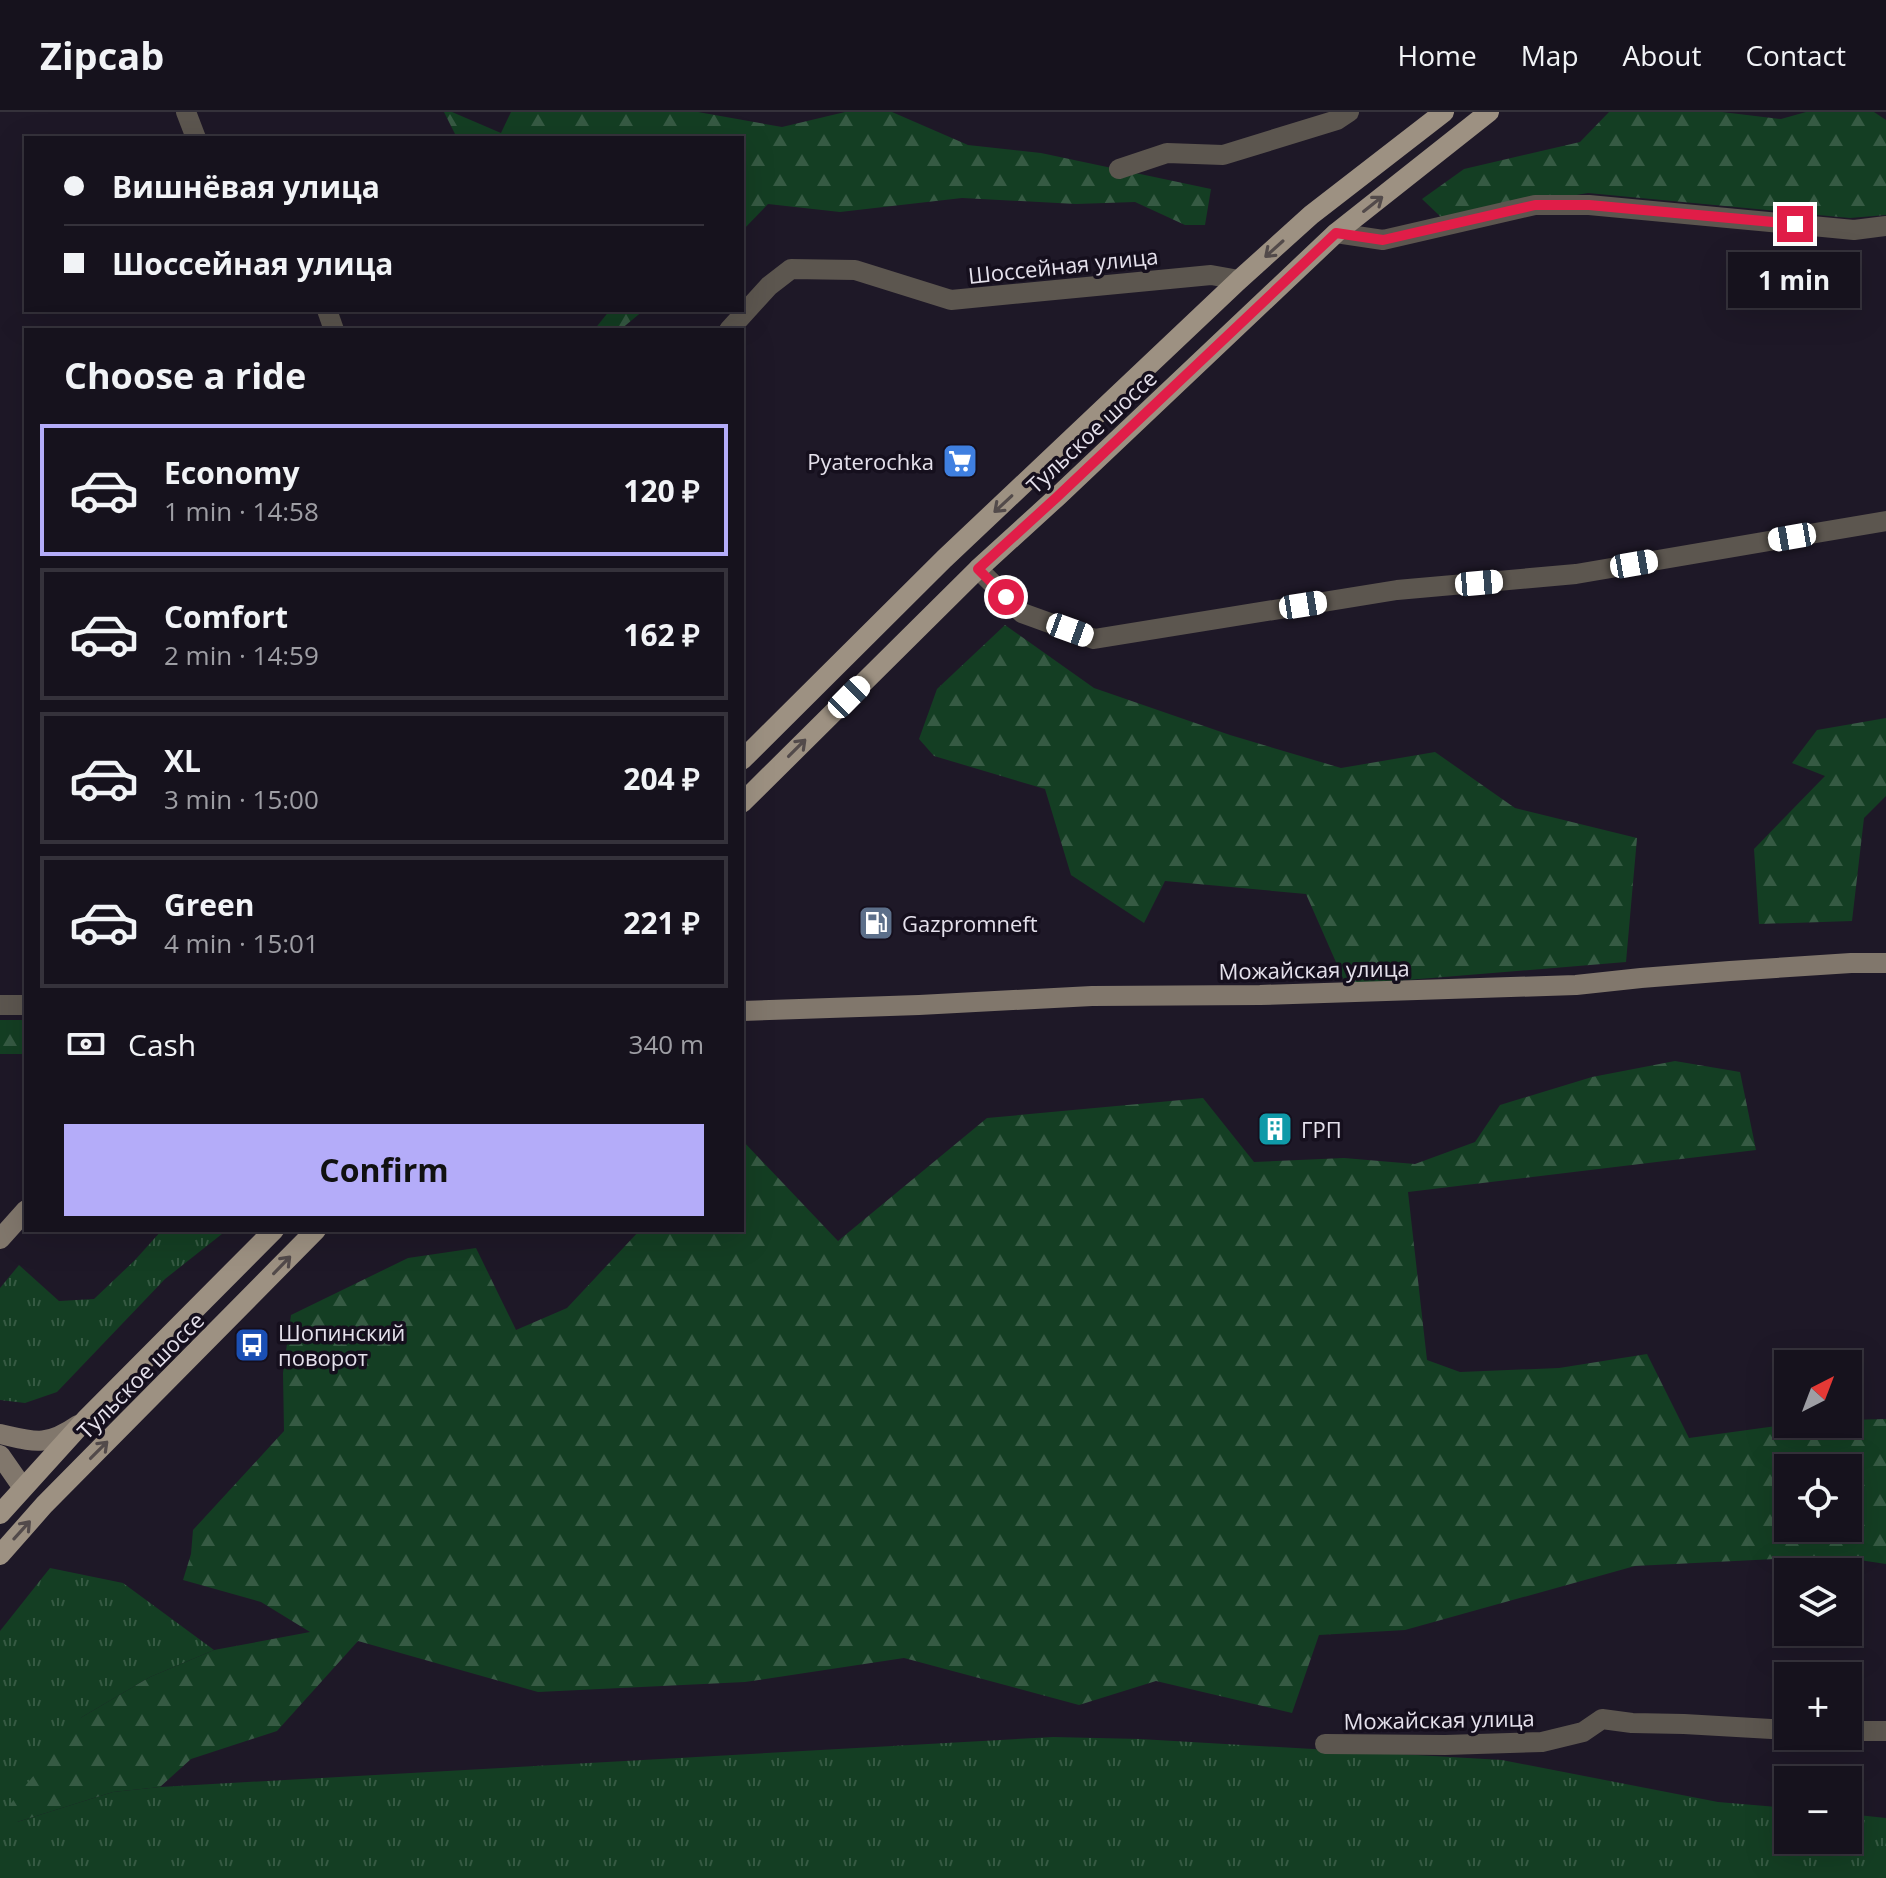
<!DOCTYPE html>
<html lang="en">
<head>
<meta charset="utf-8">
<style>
	body { margin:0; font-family:"Open Sans",sans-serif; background:#23202a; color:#f1f3f6; height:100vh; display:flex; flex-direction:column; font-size:30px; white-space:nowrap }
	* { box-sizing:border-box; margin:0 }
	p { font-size:26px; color:#9e9ea4 }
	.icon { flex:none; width:44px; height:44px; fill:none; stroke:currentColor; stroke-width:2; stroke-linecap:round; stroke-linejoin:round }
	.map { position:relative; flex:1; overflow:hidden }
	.details { position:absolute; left:24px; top:216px; width:720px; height:904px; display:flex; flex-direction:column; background:#16121d; border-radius:0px; box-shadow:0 8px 32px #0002,0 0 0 2px #35323b }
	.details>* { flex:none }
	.guide { position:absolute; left:24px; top:24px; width:720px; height:176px; border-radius:0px; box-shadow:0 8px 32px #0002,0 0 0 2px #35323b; display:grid; align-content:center; height:176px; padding:0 40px; background:#16121d }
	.needle { width:52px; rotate:42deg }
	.fabs { position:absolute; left:1774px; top:1238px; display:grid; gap:16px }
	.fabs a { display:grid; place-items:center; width:88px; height:88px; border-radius:0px; background:#16121d; box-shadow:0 8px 32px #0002,0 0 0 2px #35323b; font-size:40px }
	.end { position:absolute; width:36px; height:36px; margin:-18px; border:10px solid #e11d48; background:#fff; box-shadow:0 0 0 4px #fff }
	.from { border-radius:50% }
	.bubble { position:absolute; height:56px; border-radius:0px; background:#16121d; box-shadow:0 8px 32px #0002,0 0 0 2px #35323b; font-size:26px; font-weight:700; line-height:56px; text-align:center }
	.car { position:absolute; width:24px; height:48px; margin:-24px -12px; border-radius:10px; box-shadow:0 0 6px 2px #0007; background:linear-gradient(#fff 24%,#345 0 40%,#fff 0 76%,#345 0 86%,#fff 0) }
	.guide b { display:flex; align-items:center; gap:28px; height:76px; font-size:30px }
	.guide b+b { border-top:2px solid #35323b }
	.guide i { width:20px; height:20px; background:#f1f3f6 }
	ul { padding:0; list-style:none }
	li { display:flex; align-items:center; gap:24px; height:132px; margin:0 16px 12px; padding:0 24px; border:4px solid #35323b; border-radius:0px }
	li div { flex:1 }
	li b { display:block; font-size:30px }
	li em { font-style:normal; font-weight:700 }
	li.on { border-color:#b4acf9 }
	li>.icon { width:72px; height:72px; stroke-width:1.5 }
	h2 { padding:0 40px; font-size:36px; line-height:96px }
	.pay { display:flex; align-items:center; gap:20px; height:88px; padding:0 40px; font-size:30px }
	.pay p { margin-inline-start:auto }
	.button { display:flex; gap:16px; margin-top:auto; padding:16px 40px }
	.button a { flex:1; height:92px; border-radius:0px; background:#b4acf9; color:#111; font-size:32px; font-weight:700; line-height:92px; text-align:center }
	header { display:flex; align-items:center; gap:48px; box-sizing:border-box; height:112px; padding:0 40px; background:#16121d; border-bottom:2px solid #35323b }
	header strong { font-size:38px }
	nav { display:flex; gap:44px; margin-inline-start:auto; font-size:28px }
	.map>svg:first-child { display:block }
	.grass { fill:url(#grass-tufts) }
	.forest { fill:url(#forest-firs); fill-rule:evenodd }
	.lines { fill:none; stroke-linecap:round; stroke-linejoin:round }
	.street { stroke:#5c564f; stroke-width:20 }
	.secondary { stroke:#81776c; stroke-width:20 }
	.primary { stroke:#9d9182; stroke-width:20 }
	.oneway { stroke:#524a4a }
	.route { stroke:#e11d48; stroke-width:10 }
	.labels { text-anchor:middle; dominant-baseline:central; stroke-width:7; stroke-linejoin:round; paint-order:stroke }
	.street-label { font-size:22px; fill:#e5e1ec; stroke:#150f1d }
	.poi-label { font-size:22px; fill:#e5e1ec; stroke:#150f1d; text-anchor:start }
</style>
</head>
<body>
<header>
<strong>Zipcab</strong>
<nav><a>Home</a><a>Map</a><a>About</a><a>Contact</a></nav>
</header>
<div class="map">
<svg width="1886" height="1766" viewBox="0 0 1886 1766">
	<defs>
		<pattern id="grass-tufts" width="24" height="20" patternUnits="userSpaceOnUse" patternTransform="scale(2)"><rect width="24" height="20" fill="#143e23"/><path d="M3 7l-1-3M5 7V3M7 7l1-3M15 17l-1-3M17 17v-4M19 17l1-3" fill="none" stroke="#365a43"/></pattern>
		<pattern id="forest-firs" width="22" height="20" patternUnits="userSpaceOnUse" patternTransform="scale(2)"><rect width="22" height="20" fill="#143e23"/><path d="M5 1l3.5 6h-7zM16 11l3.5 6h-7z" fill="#365a43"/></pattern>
	</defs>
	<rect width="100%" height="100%" fill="#1e1827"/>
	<g class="grass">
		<polygon points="162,1118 227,1118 165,1167 57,1280 25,1291 0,1288 0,1176 19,1153 59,1189 94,1187 135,1148"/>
		<polygon points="50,1456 123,1471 214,1538 150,1565 82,1605 17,1710 113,1680 160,1675 1053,1625 1140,1627 1502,1648 1718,1690 1788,1696 1788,1728 1848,1728 1848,1702 1886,1706 1886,1766 0,1766 0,1519"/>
	</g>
	<g class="forest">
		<polygon points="444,0 452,0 501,21 511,0 698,0 782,15 845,0 892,0 968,33 1041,41 1211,77 1205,113 1185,113 1135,90 1076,92 962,86 840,100 768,92 742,119 742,26 457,26"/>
		<polygon points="1609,0 1722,0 1781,7 1806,0 1874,0 1886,8 1886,103 1850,106 1588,81 1442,106 1422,87 1464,57 1580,30"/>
		<polygon points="610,198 644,198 620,218 594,218"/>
		<polygon points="1005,513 1094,576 1230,623 1341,656 1435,640 1515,696 1637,726 1626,850 1346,873 1306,782 1165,769 1144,811 1071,763 1045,677 934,644 919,627 937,577"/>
		<polygon points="1886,606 1886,684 1864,706 1852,809 1759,812 1754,737 1825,664 1792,651 1817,618"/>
		<rect x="0" y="908" width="26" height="34"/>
		<path d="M 1675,949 L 1740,960 L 1756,1038 L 1408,1080 L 1427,1248 L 1460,1260 L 1559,1256 L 1647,1242 L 1689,1326 L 1790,1312 L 1848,1312 L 1848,1308 L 1886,1307 L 1886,1452 L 1833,1444 L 1635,1454 L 1405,1518 L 1319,1523 L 1292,1601 L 1156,1569 L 1079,1593 L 904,1546 L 745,1570 L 538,1580 L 358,1529 L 277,1619 L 191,1647 L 160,1675 L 113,1680 L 17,1710 L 7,1696 L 82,1605 L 150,1565 L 214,1538 L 310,1520 L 261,1490 L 183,1468 L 191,1442 L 193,1418 L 284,1319 L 283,1261 L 291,1203 L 408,1146 L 476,1136 L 516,1218 L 567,1196 L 640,1118 L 742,1118 L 742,1028 L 838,1129 L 987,1006 L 1203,986 L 1254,1050 L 1344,1046 L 1415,1052 L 1475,1030 L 1500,993 L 1592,965 ZM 1848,1356 L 1848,1416 L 1788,1416 L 1788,1356 Z"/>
	</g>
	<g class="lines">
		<g class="street">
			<polyline points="186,0 196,26"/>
			<polyline points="1119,57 1167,41 1223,43 1337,8 1349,0"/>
			<polyline points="1336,121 1383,128 1535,93 1589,93 1854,118 1886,114"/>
			<polyline points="327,198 334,218"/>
			<polyline points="729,218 769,174 791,157 855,158 951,188 1211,163 1239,168"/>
			<polyline points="978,457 1022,501 1094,527 1397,478 1576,462 1886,409"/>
			<polyline points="0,893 26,893"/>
			<polyline points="1848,1619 1886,1619"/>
			<polyline points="1325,1632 1445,1633 1542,1630 1583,1620 1602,1607 1632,1611 1684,1612 1788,1618"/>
		</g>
		<g class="secondary">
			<polyline points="742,899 919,893 1092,884 1260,883 1576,873 1641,866 1730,859 1851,851 1886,851"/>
			<polyline points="0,1127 26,1098"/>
			<path d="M 0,1322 C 35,1330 46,1335 78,1313"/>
			<polyline points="0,1343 23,1376"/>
		</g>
		<g class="primary">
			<polyline points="742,648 944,447 1239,168 1311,103 1444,0"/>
			<polyline points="742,691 978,457 1057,385 1336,121 1489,0"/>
			<polyline points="0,1402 87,1306 274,1118"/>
			<polyline points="0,1443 44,1393 316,1118"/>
		</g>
	</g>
	<defs><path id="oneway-shaft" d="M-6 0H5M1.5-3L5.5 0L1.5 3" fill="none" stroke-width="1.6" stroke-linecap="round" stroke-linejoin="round" transform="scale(2)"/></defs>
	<g class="oneway">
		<use href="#oneway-shaft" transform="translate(1373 92) rotate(-38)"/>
		<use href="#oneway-shaft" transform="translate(1274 137) rotate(138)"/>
		<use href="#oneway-shaft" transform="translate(1003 392) rotate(137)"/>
		<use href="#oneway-shaft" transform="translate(797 636) rotate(-45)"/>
		<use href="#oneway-shaft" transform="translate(282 1153) rotate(-46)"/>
		<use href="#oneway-shaft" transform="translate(99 1338) rotate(-45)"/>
		<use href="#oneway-shaft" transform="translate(22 1418) rotate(-48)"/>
	</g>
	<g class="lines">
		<polyline class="route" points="1006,485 978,457 1057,385 1336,121 1383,128 1535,93 1589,93 1795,112"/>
	</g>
	<defs>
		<symbol id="supermarket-square" viewBox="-11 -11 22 22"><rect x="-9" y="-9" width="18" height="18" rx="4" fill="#3f7fe0" stroke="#150f1d"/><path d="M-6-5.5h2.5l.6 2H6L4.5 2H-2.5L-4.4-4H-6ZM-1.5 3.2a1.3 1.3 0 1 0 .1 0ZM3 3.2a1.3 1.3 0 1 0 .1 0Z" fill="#fff"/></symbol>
		<symbol id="fuel-square" viewBox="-11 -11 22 22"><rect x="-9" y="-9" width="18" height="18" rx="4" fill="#5c6f8a" stroke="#150f1d"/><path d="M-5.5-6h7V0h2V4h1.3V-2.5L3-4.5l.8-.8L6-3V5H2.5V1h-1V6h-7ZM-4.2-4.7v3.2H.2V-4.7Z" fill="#fff"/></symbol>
		<symbol id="building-square" viewBox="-11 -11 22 22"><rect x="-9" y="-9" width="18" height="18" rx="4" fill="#0f9aa8" stroke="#150f1d"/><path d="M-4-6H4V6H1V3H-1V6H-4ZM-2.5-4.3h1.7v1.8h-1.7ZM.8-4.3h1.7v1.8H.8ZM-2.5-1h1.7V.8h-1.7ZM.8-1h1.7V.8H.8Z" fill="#fff"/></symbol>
		<symbol id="bus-square" viewBox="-11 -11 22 22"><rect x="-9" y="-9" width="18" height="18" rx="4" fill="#1a4fb4" stroke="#150f1d"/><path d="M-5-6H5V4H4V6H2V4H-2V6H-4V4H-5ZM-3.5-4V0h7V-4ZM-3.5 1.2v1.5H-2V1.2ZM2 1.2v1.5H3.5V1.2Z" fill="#fff"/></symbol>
	</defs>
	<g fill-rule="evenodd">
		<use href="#supermarket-square" x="940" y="329" width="40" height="40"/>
		<use href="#fuel-square" x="856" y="791" width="40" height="40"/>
		<use href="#building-square" x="1255" y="997" width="40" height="40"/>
		<use href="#bus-square" x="232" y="1213" width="40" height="40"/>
	</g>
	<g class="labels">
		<g class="street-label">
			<text transform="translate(1063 153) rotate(-6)">Шоссейная улица</text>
			<text transform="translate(1091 319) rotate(-43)">Тульское шоссе</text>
			<text transform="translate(1314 857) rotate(-1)">Можайская улица</text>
			<text transform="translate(140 1263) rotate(-45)">Тульское шоссе</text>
			<text transform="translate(1439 1607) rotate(-1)">Можайская улица</text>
		</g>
		<g class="poi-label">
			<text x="934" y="349" text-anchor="end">Pyaterochka</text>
			<text x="902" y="811">Gazpromneft</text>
			<text x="1301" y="1017">ГРП</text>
			<text x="278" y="1220">Шопинский<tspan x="278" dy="25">поворот</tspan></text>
		</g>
	</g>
</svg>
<div class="fabs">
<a><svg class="needle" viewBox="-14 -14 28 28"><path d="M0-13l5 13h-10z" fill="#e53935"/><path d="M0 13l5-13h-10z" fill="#9e9ea4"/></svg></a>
<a><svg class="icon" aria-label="locate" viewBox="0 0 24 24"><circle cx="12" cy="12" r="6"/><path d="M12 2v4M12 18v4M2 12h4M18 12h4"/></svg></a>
<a><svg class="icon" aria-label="layers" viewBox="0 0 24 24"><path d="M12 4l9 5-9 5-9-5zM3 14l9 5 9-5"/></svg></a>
<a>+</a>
<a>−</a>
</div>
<i class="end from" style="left:1006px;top:485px"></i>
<i class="end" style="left:1795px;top:112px"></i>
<div class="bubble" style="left:1728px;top:140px;width:132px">1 min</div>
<i class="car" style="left:1792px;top:425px;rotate:260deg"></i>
<i class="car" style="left:1634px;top:452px;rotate:80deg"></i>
<i class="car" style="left:1479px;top:471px;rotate:85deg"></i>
<i class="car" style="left:1303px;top:493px;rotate:81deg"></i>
<i class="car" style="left:1070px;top:518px;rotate:110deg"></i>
<i class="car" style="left:849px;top:585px;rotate:45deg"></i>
<div class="guide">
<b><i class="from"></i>Вишнёвая улица</b>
<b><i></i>Шоссейная улица</b>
</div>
<section class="details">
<h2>Choose a ride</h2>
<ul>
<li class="on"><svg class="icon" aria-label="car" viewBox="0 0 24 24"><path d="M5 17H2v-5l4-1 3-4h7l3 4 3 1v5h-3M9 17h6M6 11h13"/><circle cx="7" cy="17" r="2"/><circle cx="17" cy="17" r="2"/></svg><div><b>Economy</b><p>1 min · 14:58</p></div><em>120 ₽</em></li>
<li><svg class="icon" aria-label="car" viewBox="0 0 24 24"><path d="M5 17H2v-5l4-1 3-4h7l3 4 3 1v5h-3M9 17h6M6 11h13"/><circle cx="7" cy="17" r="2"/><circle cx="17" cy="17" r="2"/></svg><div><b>Comfort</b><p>2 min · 14:59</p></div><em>162 ₽</em></li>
<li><svg class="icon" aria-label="car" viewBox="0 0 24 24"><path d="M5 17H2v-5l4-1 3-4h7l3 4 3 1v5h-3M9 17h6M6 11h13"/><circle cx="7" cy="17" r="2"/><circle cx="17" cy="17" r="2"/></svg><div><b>XL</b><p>3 min · 15:00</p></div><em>204 ₽</em></li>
<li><svg class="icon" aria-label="car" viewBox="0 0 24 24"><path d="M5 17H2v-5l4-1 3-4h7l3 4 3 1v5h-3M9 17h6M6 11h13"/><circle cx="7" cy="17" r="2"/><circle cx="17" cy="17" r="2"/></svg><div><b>Green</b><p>4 min · 15:01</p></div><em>221 ₽</em></li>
</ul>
<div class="pay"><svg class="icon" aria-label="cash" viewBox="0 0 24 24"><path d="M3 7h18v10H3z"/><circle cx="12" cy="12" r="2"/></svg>Cash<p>340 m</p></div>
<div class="button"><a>Confirm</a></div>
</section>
</div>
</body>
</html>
